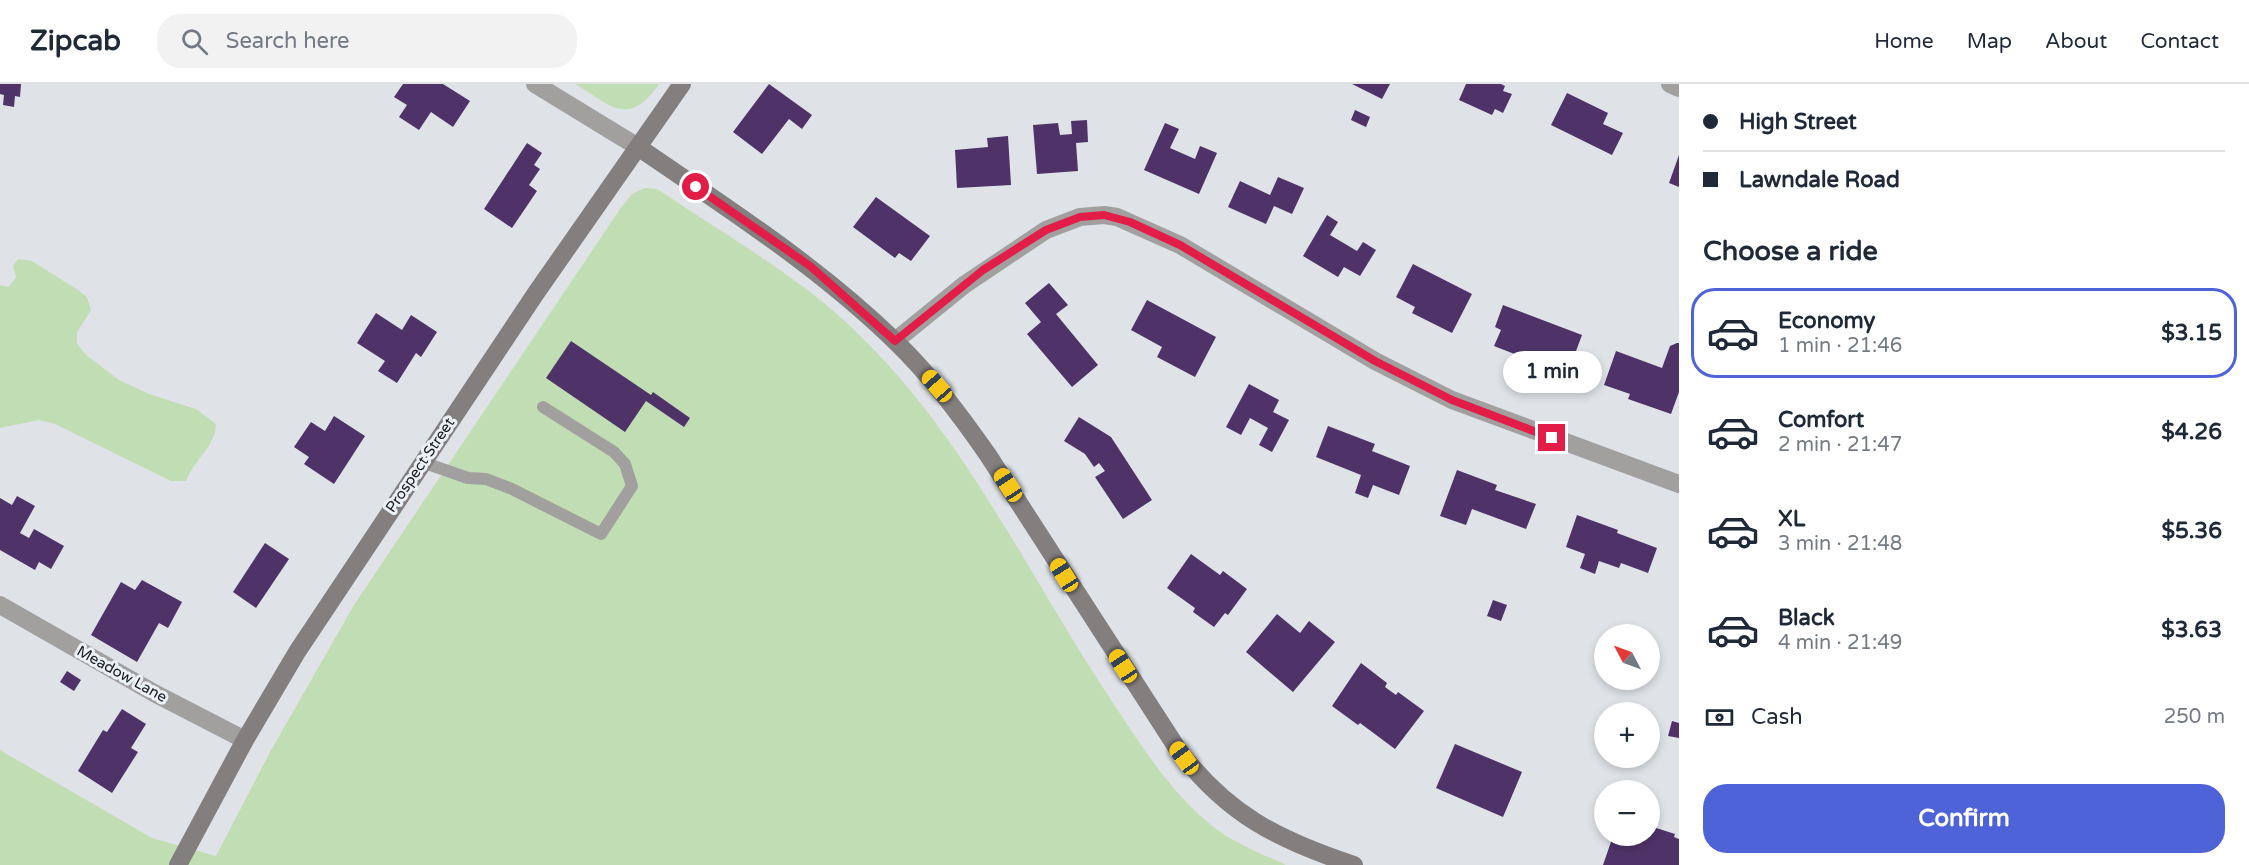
<!DOCTYPE html>
<html lang="en">
<head>
<meta charset="utf-8">
<style>
	body { margin:0; font-family:"Varela Round",sans-serif; background:#f2f2f3; color:#1f2937; height:100vh; display:flex; flex-direction:column; font-size:22px; white-space:nowrap }
	* { box-sizing:border-box; margin:0 }
	p { font-size:20px; color:#747a83 }
	.icon { flex:none; width:33px; height:33px; fill:none; stroke:currentColor; stroke-width:2; stroke-linecap:round; stroke-linejoin:round }
	.map { position:relative; flex:1; overflow:hidden }
	.drawer { display:flex; flex-direction:column; background:#fff; width:570px }
	.drawer>* { flex:none }
	.guide { display:grid; align-content:center; height:132px; padding:0 24px; background:#fff }
	.needle { width:39px; rotate:311deg }
	.fabs { position:absolute; left:1594px; top:540px; display:grid; gap:12px }
	.fabs a { display:grid; place-items:center; width:66px; height:66px; border-radius:50%; background:#fff; box-shadow:0 3px 9px #0003; font-size:30px }
	.end { position:absolute; width:27px; height:27px; margin:-14px; border:8px solid #e11d48; background:#fff; box-shadow:0 0 0 3px #fff }
	.from { border-radius:50% }
	.bubble { position:absolute; height:42px; border-radius:21px; background:#fff; box-shadow:0 3px 9px #0003; font-size:20px; font-weight:800; line-height:42px; text-align:center }
	.car { position:absolute; width:18px; height:36px; margin:-18px -9px; border-radius:8px; box-shadow:0 0 4px 2px #0007; background:linear-gradient(#f5c518 24%,#345 0 40%,#f5c518 0 76%,#345 0 86%,#f5c518 0) }
	.guide b { display:flex; align-items:center; gap:21px; height:57px; font-size:22px }
	.guide b+b { border-top:2px solid #e0e1e3 }
	.guide i { width:15px; height:15px; background:#1f2937 }
	ul { padding:0; list-style:none }
	li { display:flex; align-items:center; gap:18px; height:90px; margin:0 12px 9px; padding:0 12px; border:3px solid transparent; border-radius:24px }
	li div { flex:1 }
	li b { display:block; font-size:22px }
	li em { font-style:normal; font-weight:800 }
	li.active { border-color:#4e63d8 }
	li>.icon { width:54px; height:54px; stroke-width:1.5 }
	h2 { padding:0 24px; font-size:27px; line-height:72px }
	.pay { display:flex; align-items:center; gap:15px; height:66px; padding:0 24px; font-size:22px }
	.pay p { margin-inline-start:auto }
	.button { display:flex; gap:12px; margin-top:auto; padding:12px 24px }
	.button a { flex:1; height:69px; border-radius:24px; background:#4e63d8; color:#fff; font-size:24px; font-weight:800; line-height:69px; text-align:center }
	header { display:flex; align-items:center; gap:36px; box-sizing:border-box; height:84px; padding:0 30px; background:#fff; border-bottom:2px solid #e0e1e3 }
	header strong { font-size:28px }
	nav { display:flex; gap:33px; margin-inline-start:auto; font-size:21px }
	.search { width:420px; height:54px; background:#f2f2f3; display:flex; align-items:center; gap:15px; box-sizing:border-box; padding:0 21px; border-radius:24px; color:#747a83; font-size:22px }
	main { display:flex; flex:1; min-height:0 }
	.map>svg:first-child { display:block }
	.green { fill:#c1ddb3 }
	.building { fill:#4f3368 }
	.lines { fill:none; stroke-linecap:round; stroke-linejoin:round }
	.lane { stroke:#a29f9f; stroke-width:12 }
	.street { stroke:#a29f9f; stroke-width:18 }
	.secondary { stroke:#837f7e; stroke-width:18 }
	.route { stroke:#e11d48; stroke-width:8 }
	.labels { text-anchor:middle; dominant-baseline:central; stroke-width:6; stroke-linejoin:round; paint-order:stroke }
	.street-label { font-size:15px; fill:#1a1b1d; stroke:#ecf1f6 }
</style>
</head>
<body>
<header>
<strong>Zipcab</strong>
<div class="search"><svg class="icon" aria-label="search" viewBox="0 0 24 24"><circle cx="10" cy="10" r="6"/><path d="M15 15l6 6"/></svg>Search here</div>
<nav><a>Home</a><a>Map</a><a>About</a><a>Contact</a></nav>
</header>
<main>
<div class="map">
<svg width="1679" height="781" viewBox="0 0 1679 781">
	<rect width="100%" height="100%" fill="#dfe3e8"/>
	<g class="green">
		<path d="M 575,0 L 659,0 C 628,44 612,22 575,0 Z"/>
		<path d="M 645,104 L 657,105 C 708,139 761,171 810,208 C 846,235 885,275 914,311 C 990,405 1044,515 1111,616 C 1141,661 1171,710 1215,744 C 1236,760 1262,770 1286,781 L 0,781 L 0,666 L 152,754 L 216,772 L 270,668 L 354,521 L 620,125 L 632,110 Z"/>
		<path d="M 18,175 L 32,177 L 78,206 L 87,213 L 91,226 L 77,248 L 77,259 L 85,270 L 119,296 L 149,310 L 196,325 L 216,340 C 215,363 194,376 186,397 L 171,397 L 55,340 L 39,336 L 0,344 L 0,201 L 9,203 L 16,193 L 13,182 Z"/>
	</g>
	<g class="building">
		<polygon points="0,0 21,0 20,13 15,12 14,23 3,21 4,11 0,10"/>
		<polygon points="403,0 443,0 470,17 453,43 431,28 419,46 399,33 407,21 394,13"/>
		<polygon points="769,0 812,31 802,45 789,35 762,70 733,48"/>
		<polygon points="1352,0 1390,0 1382,15"/>
		<polygon points="1466,0 1501,0 1505,2 1503,7 1512,10 1503,29 1495,25 1492,31 1459,16"/>
		<polygon points="1567,9 1608,29 1603,40 1623,49 1612,71 1551,41"/>
		<polygon points="1355,26 1370,33 1366,43 1351,36"/>
		<polygon points="1087,36 1088,58 1076,59 1078,87 1037,90 1033,41 1058,39 1060,51 1072,50 1071,37"/>
		<polygon points="1165,39 1179,45 1170,64 1195,75 1200,62 1217,69 1199,110 1144,86"/>
		<polygon points="1008,52 1011,101 957,104 955,66 988,63 987,54"/>
		<polygon points="527,59 542,69 534,81 540,85 529,101 537,107 512,144 484,125"/>
		<polygon points="1679,71 1679,103 1669,99"/>
		<polygon points="1278,93 1304,104 1292,130 1274,122 1266,140 1228,123 1240,97 1270,111"/>
		<polygon points="876,113 930,152 911,177 899,169 895,174 853,143"/>
		<polygon points="1327,131 1338,138 1330,151 1357,167 1363,158 1376,166 1360,192 1344,183 1338,193 1303,172"/>
		<polygon points="1413,180 1472,210 1452,249 1412,229 1415,223 1396,213"/>
		<polygon points="1049,199 1068,221 1056,230 1098,281 1072,303 1027,250 1041,238 1025,219"/>
		<polygon points="1147,216 1216,253 1195,293 1157,273 1162,263 1131,246"/>
		<polygon points="1503,221 1582,251 1566,294 1515,275 1517,271 1494,262 1501,246 1495,243"/>
		<polygon points="376,229 402,246 411,231 437,248 421,273 416,269 397,299 378,287 385,277 357,259"/>
		<polygon points="571,257 651,311 653,308 690,334 684,343 646,317 625,348 546,294"/>
		<polygon points="1677,259 1679,259 1679,308 1671,330 1628,315 1630,310 1604,301 1616,267 1662,284 1670,262"/>
		<polygon points="1249,300 1279,316 1273,328 1289,336 1272,368 1259,361 1268,344 1250,334 1241,351 1226,343"/>
		<polygon points="334,332 365,352 334,400 304,380 309,373 294,363 311,338 325,347"/>
		<polygon points="1079,333 1111,353 1152,416 1123,435 1095,393 1105,387 1099,379 1094,383 1085,370 1064,357"/>
		<polygon points="1328,342 1375,360 1372,367 1410,382 1399,411 1373,401 1368,414 1355,409 1361,391 1316,373"/>
		<polygon points="1457,386 1497,401 1495,406 1536,420 1526,445 1472,425 1466,441 1440,432"/>
		<polygon points="17,412 35,422 20,449 29,454 34,445 64,462 51,485 39,478 35,486 0,466 0,414 12,421"/>
		<polygon points="1577,431 1618,446 1617,449 1657,464 1648,489 1621,479 1619,484 1599,477 1595,490 1580,484 1585,470 1566,463"/>
		<polygon points="265,459 289,475 256,524 233,508"/>
		<polygon points="1191,470 1220,491 1223,487 1247,505 1228,531 1225,529 1214,543 1193,528 1195,524 1167,504"/>
		<polygon points="142,496 182,518 168,544 159,539 137,578 91,551 121,498 135,506"/>
		<polygon points="1493,516 1507,521 1501,537 1487,532"/>
		<polygon points="1277,530 1300,549 1309,537 1335,558 1293,608 1246,568"/>
		<polygon points="1361,579 1387,599 1385,603 1396,611 1398,608 1424,627 1395,665 1360,639 1358,641 1332,622"/>
		<polygon points="67,587 81,596 74,607 60,598"/>
		<polygon points="122,625 146,640 131,664 138,668 112,709 78,687 103,646 107,648"/>
		<polygon points="1672,637 1679,639 1679,654 1668,652"/>
		<polygon points="1455,660 1522,688 1503,733 1436,704"/>
		<polygon points="1650,742 1675,750 1674,753 1679,755 1679,781 1603,781 1613,752 1650,752"/>
	</g>
	<g class="lines">
		<polyline class="lane" points="422,378 468,394 486,395 512,405 601,450 632,402 625,380 614,368 543,323"/>
		<g class="street">
			<polyline points="535,0 638,63"/>
			<polyline points="1670,0 1679,4"/>
			<polyline points="895,257 964,201 1046,146 1080,133 1104,131 1117,133 1180,161 1375,277 1452,316 1679,400"/>
			<polyline points="0,521 154,609 245,656"/>
		</g>
		<g class="secondary">
			<path d="M 638,63 C 727,124 818,182 896,258 C 931,292 960,331 988,371 L 1177,664 C 1226,730 1278,756 1354,781"/>
			<polyline points="178,781 245,656 297,568 536,209 682,0"/>
		</g>
	</g>
	<g class="lines">
		<polyline class="route" points="696,103 810,182 895,257 983,186 1046,146 1080,133 1104,131 1130,138 1180,161 1375,277 1452,316 1552,354"/>
	</g>
	<g class="labels">
		<g class="street-label">
			<text transform="translate(420 381) rotate(-56)">Prospect Street</text>
			<text transform="translate(122 590) rotate(29)">Meadow Lane</text>
		</g>
	</g>
</svg>
<div class="fabs">
<a><svg class="needle" viewBox="-14 -14 28 28"><path d="M0-13l5 13h-10z" fill="#e53935"/><path d="M0 13l5-13h-10z" fill="#747a83"/></svg></a>
<a>+</a>
<a>−</a>
</div>
<i class="end from" style="left:696px;top:103px"></i>
<i class="end" style="left:1552px;top:354px"></i>
<div class="bubble" style="left:1503px;top:267px;width:99px">1 min</div>
<i class="car" style="left:937px;top:302px;rotate:319deg"></i>
<i class="car" style="left:1008px;top:401px;rotate:327deg"></i>
<i class="car" style="left:1064px;top:491px;rotate:328deg"></i>
<i class="car" style="left:1123px;top:582px;rotate:327deg"></i>
<i class="car" style="left:1184px;top:674px;rotate:324deg"></i>
</div>
<section class="drawer">
<div class="guide">
<b><i class="from"></i>High Street</b>
<b><i></i>Lawndale Road</b>
</div>
<h2>Choose a ride</h2>
<ul>
<li class="active"><svg class="icon" aria-label="car" viewBox="0 0 24 24"><path d="M5 17H2v-5l4-1 3-4h7l3 4 3 1v5h-3M9 17h6M6 11h13"/><circle cx="7" cy="17" r="2"/><circle cx="17" cy="17" r="2"/></svg><div><b>Economy</b><p>1 min · 21:46</p></div><em>$3.15</em></li>
<li><svg class="icon" aria-label="car" viewBox="0 0 24 24"><path d="M5 17H2v-5l4-1 3-4h7l3 4 3 1v5h-3M9 17h6M6 11h13"/><circle cx="7" cy="17" r="2"/><circle cx="17" cy="17" r="2"/></svg><div><b>Comfort</b><p>2 min · 21:47</p></div><em>$4.26</em></li>
<li><svg class="icon" aria-label="car" viewBox="0 0 24 24"><path d="M5 17H2v-5l4-1 3-4h7l3 4 3 1v5h-3M9 17h6M6 11h13"/><circle cx="7" cy="17" r="2"/><circle cx="17" cy="17" r="2"/></svg><div><b>XL</b><p>3 min · 21:48</p></div><em>$5.36</em></li>
<li><svg class="icon" aria-label="car" viewBox="0 0 24 24"><path d="M5 17H2v-5l4-1 3-4h7l3 4 3 1v5h-3M9 17h6M6 11h13"/><circle cx="7" cy="17" r="2"/><circle cx="17" cy="17" r="2"/></svg><div><b>Black</b><p>4 min · 21:49</p></div><em>$3.63</em></li>
</ul>
<div class="pay"><svg class="icon" aria-label="cash" viewBox="0 0 24 24"><path d="M3 7h18v10H3z"/><circle cx="12" cy="12" r="2"/></svg>Cash<p>250 m</p></div>
<div class="button"><a>Confirm</a></div>
</section>
</main>
</body>
</html>
